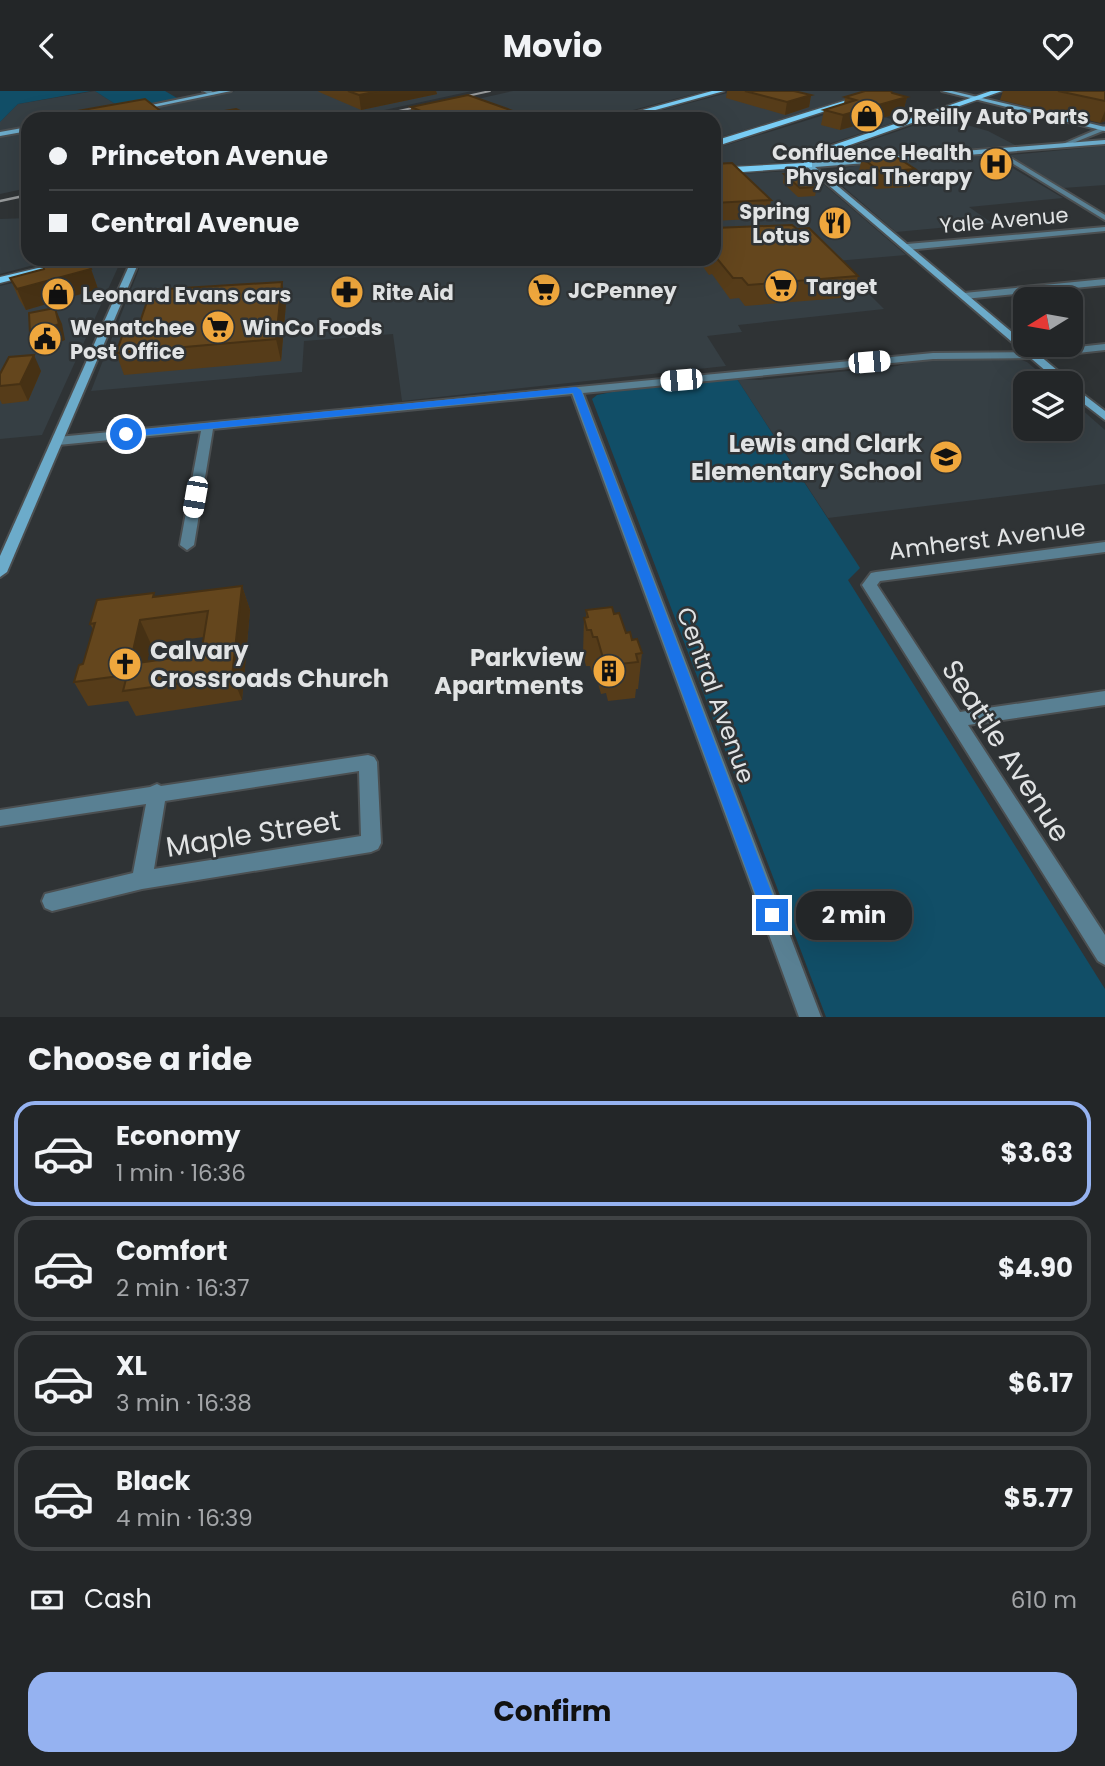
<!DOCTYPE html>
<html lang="en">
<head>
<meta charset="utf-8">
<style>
	body { margin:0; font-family:Poppins,sans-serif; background:#2f3234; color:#f1f3f6; height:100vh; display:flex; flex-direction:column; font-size:26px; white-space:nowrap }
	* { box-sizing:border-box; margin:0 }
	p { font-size:23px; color:#a3a5a8 }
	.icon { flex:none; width:38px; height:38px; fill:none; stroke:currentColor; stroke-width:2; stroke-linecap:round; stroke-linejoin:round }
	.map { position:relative; height:926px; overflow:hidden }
	.details { display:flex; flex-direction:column; background:#232628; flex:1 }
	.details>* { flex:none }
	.top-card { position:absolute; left:21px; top:21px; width:700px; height:154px; border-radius:21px; box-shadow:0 7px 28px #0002,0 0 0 2px #404345; display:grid; align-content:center; height:154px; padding:0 28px; background:#232628 }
	.needle { width:46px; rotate:259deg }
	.tools { position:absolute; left:1013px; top:196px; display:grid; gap:14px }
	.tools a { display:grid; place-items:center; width:70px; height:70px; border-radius:14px; background:#232628; box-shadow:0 7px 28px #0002,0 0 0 2px #404345; font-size:35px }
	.end { position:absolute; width:32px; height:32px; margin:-16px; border:9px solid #1a73e8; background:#fff; box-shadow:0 0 0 4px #fff }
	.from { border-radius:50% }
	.bubble { position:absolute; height:49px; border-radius:21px; background:#232628; box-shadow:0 7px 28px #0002,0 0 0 2px #404345; font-size:23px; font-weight:700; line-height:49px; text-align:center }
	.car { position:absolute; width:21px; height:42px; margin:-21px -10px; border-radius:9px; box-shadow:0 0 5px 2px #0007; background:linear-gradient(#fff 24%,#345 0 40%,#fff 0 76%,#345 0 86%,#fff 0) }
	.top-card b { display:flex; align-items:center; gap:24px; height:66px; font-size:26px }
	.top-card b+b { border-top:2px solid #404345 }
	.top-card i { width:18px; height:18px; background:#f1f3f6 }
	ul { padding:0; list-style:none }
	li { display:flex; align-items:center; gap:21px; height:105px; margin:0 14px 10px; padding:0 14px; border:4px solid #404345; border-radius:21px }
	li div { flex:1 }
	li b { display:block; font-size:26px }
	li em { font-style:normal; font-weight:700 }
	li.on { border-color:#95b2f1 }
	li>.icon { width:63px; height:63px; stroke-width:1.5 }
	h2 { padding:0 28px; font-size:32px; line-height:84px }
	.pay { display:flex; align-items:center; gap:18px; height:77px; padding:0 28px; font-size:26px }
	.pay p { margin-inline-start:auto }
	.action { display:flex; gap:14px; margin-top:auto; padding:14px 28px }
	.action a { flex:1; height:80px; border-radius:21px; background:#95b2f1; color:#111; font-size:28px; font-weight:700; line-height:80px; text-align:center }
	header { display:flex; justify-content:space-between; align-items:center; height:91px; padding:0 28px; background:#232628; font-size:32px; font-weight:700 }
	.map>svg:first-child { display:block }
	.built { fill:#363f44 }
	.green { fill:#114e67 }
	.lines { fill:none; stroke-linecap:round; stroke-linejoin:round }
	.street-casing { stroke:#4b4f51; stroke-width:4 }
	.secondary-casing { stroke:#4b4f51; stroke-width:4 }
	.primary-casing { stroke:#4b4f51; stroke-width:3 }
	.street { fill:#598093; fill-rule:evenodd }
	.secondary { fill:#6cabca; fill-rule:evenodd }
	.primary { fill:#79cdf5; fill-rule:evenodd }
	.rail-far1 { stroke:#96999a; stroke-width:2 }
	.rail { stroke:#96999a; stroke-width:2.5 }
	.wall { fill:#563c19; fill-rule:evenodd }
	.shaded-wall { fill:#463114 }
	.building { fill:#64461d; stroke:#463114; stroke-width:2; fill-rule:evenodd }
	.route { fill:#1a73e8 }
	.labels { text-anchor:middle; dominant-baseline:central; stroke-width:5; stroke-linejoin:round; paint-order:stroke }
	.far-poi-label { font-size:21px; font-weight:bold; fill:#e1e3e4; stroke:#2f3335; text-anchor:start }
	.far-street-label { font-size:21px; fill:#e1e3e4; stroke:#2f3335 }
	.poi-label { font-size:24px; font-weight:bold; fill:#e1e3e4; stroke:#2f3335; text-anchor:end }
	.street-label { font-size:24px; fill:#e1e3e4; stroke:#2f3335 }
	.near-street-label { font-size:28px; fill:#e1e3e4; stroke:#2f3335 }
</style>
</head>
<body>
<header><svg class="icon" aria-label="back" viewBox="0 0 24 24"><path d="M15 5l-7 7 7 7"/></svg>Movio<svg class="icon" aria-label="heart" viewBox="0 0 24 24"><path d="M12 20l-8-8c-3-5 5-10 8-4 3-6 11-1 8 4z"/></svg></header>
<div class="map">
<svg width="1105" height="926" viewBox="0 0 1105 926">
	<rect width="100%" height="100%" fill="#2f3335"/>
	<g class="built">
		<polygon points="95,0 123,18 68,28 28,28 28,35 0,40 0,31 18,13"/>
		<polygon points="235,0 472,0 343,28 86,28"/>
		<polygon points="513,0 705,0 599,28 388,28"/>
		<polygon points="735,0 873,0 714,48 714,28 629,28"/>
		<polygon points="850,16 898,30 798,63 784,71 714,76 714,58"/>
		<polygon points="939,26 988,40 1015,54 833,68 825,65"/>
		<polygon points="28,39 28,97 0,103 0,44"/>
		<polygon points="1105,55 1105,94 1063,97 1010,64"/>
		<polygon points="991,64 1063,107 969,116 992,132 896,141 825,80 867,73"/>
		<polygon points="801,79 807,79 906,164 836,170 884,218 738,234 742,241 707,245 726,275 402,310 393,243 304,250 302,281 91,300 143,168 714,168 714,85"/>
		<polygon points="28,127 28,168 56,168 0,183 0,128"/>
		<polygon points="102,171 119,174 42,344 0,348 0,195"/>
		<polygon points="962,268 1019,268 1027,271 1052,292 1026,292 1026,338 1071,338 1071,309 1105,339 1105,393 828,427 737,288 760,289 897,275 915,270"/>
	</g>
	<g class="green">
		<polygon points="0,0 91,0 18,13 0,31"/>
		<polygon points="95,0 165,0 177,7 123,18"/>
		<polygon points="737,288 860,477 848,489 1105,898 1105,926 826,926 592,308 597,304 612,301"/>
	</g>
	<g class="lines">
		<defs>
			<g id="street">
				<polygon points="203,0 211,0 215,3 210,4"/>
				<polygon points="1105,35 1105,39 1063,56 1058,55"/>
				<polygon points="996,58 1105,124 1105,129 994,61"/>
				<polygon points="1105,136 1105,140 907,159 903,156 907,153"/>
				<polygon points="1105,188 1105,194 964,208 959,205 964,202"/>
				<polygon points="1105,253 1105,259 1032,267 933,268 583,302 821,926 799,926 572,303 213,338 194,454 187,459 180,454 201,340 58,354 52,350 58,346 933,262 1032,261"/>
				<polygon points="1105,451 1105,461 880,490 877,494 960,621 1105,600 1105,614 968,634 1105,844 1105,874 1098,870 862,494 871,482 876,481"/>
				<path d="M 368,664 L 374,666 L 377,671 L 381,752 L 378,758 L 371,761 L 142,798 L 52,820 L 45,817 L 42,810 L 45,803 L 133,782 L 146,713 L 0,735 L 0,719 L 150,696 L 157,693 L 161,695 ZM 359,680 L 361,745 L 154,778 L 165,710 Z"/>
			</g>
			<g id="secondary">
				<polygon points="219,0 231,0 135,20 132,18"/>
				<polygon points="942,0 952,0 1105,36 1105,40"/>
				<polygon points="28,36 28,40 0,45 0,41"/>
				<polygon points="1105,49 1105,53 815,76 1070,290 1071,292 1071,293 1060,292 805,74 809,72"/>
				<polygon points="80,168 105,168 83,173 79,170"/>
				<polygon points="132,168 140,168 7,481 0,486 0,465"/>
				<polygon points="1071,294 1105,320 1105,329 1071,303"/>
			</g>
			<g id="primary">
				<polygon points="712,0 724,0 623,28 610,28"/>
				<polygon points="876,0 887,0 714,56 714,50"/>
				<polygon points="991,0 1002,0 816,66 812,69 812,76 714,83 714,77 804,72 803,68 810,62"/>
				<polygon points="76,168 95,168 0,192 0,186"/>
			</g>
		</defs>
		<use href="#street" class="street-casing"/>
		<use href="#secondary" class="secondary-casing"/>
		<use href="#primary" class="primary-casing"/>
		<use href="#street" class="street"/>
		<use href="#secondary" class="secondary"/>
		<use href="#primary" class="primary"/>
		<polyline class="rail-far1" points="362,28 490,0"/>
		<polyline class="rail" points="0,110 28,104"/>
	</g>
	<g class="wall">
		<polygon points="318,0 436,0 437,3 361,19 319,1"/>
		<polygon points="727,0 794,0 811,4 809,16 785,24 726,7"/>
		<polygon points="1003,0 1105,0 1105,30 1100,32 1000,9"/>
		<polygon points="892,2 907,6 903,21 840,39 821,34 824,19 844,13 845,6"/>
		<polygon points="411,16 513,28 412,28"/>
		<polygon points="77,20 171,28 80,28"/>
		<polygon points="862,67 915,78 910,96 876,98 858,84"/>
		<polygon points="714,73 771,109 768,127 714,130"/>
		<polygon points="784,83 817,96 815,105 798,106 783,92"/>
		<polygon points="714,137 797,138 858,185 853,206 745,215 739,207 730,208 712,183 709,184 701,173 696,174 693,168 714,168"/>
		<polygon points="91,178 98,198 26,219 19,208 10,187"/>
		<polygon points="286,212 281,270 124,284 116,262 140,231"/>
		<polygon points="41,280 28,310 2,313 0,309 0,283"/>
		<path d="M 242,495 L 250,519 L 242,609 L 136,625 L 128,610 L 88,615 L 74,591 L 83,573 L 93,538 L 90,533 L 155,506 ZM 204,546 L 201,563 L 147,570 L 151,553 Z"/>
		<polygon points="586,519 614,523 626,542 642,562 638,598 636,598 635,607 608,610 606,602 601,603 595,582 592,582 590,575 586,575 583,563 584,527 586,526"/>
	</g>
	<g class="shaded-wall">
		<polygon points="379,0 436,0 437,3 361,19 359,4"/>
		<polygon points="811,4 809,16 785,24 787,11"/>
		<polygon points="907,6 903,21 840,39 843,24"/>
		<polygon points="513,20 513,28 479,28"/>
		<polygon points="1105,20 1105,30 1100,32"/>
		<polygon points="250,25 251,28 236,28"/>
		<polygon points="91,178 98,198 26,219 17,198"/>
		<polygon points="282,191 286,212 281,270 276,248"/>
		<polygon points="55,217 62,233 65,249 58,252 59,255 37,260 30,243 51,236"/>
		<polygon points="34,264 41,280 28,310 20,293"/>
		<polygon points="242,495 250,519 242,609 232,585"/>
		<polygon points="140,529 151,553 142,597 130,573"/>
	</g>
	<g class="building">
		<polygon points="348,0 379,0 359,4"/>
		<polygon points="745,0 794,0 811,4 787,11"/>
		<polygon points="865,0 891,0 892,2 907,6 843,24 824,19 856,9 845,6"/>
		<polygon points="1058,0 1105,0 1105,10"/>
		<polygon points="468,4 513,20 479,28 440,28 411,16"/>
		<polygon points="145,8 171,28 89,28 77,20"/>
		<polygon points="236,18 250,25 236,28 176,28"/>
		<polygon points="895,65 915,78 881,81 862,67"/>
		<polygon points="732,72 771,109 714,112 714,73"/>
		<polygon points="800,82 817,96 800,97 784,83"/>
		<polygon points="792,134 797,138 809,137 858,185 748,194 742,187 733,187 714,164 714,137"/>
		<polygon points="70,168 85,168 91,178 17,198 10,187 44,178 43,175"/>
		<polygon points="282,191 276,248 116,262 127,232 140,231 151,199"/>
		<polygon points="55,217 59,233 51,236 52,239 30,243 29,222"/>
		<polygon points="34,264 20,293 0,295 0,283 9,266"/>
		<path d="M 242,495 L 232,585 L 123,600 L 127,584 L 74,591 L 79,574 L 83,573 L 95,532 L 90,533 L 97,509 L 154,502 L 153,506 ZM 208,520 L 201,563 L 130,573 L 140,529 Z"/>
		<polygon points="612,516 614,523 619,522 626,542 630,541 632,549 637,548 642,562 636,563 638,571 611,574 609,566 603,567 597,546 593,546 591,539 587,539 584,527 588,526 586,519"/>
	</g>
	<polygon class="route" points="576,296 581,299 780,824 777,829 772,832 766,829 763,824 573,302 126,346 121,343 126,340"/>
	<defs>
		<symbol id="shop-disc" viewBox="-11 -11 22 22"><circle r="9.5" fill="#efa73d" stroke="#2f3335"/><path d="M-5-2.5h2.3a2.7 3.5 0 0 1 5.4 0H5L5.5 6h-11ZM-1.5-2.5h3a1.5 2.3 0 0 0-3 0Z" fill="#111"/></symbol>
		<symbol id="hospital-disc" viewBox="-11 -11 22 22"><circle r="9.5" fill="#efa73d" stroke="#2f3335"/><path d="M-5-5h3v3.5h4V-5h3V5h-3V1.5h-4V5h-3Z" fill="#111"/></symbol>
		<symbol id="restaurant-disc" viewBox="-11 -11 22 22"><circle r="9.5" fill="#efa73d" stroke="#2f3335"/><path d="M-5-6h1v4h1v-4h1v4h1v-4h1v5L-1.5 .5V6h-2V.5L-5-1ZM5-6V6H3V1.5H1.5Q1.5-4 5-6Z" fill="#111"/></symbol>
		<symbol id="supermarket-disc" viewBox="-11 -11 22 22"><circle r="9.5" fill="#efa73d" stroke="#2f3335"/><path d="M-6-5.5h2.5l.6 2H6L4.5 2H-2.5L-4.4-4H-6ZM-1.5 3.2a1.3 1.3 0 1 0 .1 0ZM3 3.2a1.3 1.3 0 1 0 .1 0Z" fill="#111"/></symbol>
		<symbol id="pharmacy-disc" viewBox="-11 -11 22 22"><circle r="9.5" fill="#efa73d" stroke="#2f3335"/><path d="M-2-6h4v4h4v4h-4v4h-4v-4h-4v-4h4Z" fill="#111"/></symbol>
		<symbol id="civic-disc" viewBox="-11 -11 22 22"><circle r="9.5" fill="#efa73d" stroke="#2f3335"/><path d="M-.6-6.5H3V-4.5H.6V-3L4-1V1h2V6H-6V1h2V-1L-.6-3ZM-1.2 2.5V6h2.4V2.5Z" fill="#111"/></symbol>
		<symbol id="school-disc" viewBox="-11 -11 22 22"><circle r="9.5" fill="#efa73d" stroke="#2f3335"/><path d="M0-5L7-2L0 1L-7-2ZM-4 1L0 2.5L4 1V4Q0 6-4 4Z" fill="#111"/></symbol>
		<symbol id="church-disc" viewBox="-11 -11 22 22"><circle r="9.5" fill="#efa73d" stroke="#2f3335"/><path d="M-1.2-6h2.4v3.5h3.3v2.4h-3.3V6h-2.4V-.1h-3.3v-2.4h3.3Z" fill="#111"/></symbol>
		<symbol id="building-disc" viewBox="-11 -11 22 22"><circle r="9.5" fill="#efa73d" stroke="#2f3335"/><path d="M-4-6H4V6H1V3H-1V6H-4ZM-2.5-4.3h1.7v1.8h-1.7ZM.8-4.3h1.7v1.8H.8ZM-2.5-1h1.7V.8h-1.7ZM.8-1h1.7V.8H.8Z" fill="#111"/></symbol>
	</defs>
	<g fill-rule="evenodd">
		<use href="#shop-disc" x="848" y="6" width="38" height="38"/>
		<use href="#hospital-disc" x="977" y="54" width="38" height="38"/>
		<use href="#restaurant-disc" x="816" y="113" width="38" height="38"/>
		<use href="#supermarket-disc" x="762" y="176" width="38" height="38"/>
		<use href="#supermarket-disc" x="525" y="180" width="38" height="38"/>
		<use href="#pharmacy-disc" x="328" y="182" width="38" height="38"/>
		<use href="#shop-disc" x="39" y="184" width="38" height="38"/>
		<use href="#supermarket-disc" x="199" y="217" width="38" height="38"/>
		<use href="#civic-disc" x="26" y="229" width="38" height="38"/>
		<use href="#school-disc" x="927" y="347" width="38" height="38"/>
		<use href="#church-disc" x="106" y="554" width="38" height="38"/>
		<use href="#building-disc" x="590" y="561" width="38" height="38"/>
	</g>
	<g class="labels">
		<g class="far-poi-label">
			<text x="892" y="25">O'Reilly Auto Parts</text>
			<text x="972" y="61" text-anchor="end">Confluence Health<tspan x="972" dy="24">Physical Therapy</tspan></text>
			<text x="810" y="120" text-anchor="end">Spring<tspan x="810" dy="24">Lotus</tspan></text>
			<text x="806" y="195">Target</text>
			<text x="568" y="199">JCPenney</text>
			<text x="372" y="201">Rite Aid</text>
			<text x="82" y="203">Leonard Evans cars</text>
			<text x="70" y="236">Wenatchee<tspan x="70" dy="24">Post Office</tspan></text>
			<text x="242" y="236">WinCo Foods</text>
		</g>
		<g class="far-street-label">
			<text transform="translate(1004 129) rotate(-5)">Yale Avenue</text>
		</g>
		<g class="poi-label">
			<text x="922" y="352">Lewis and Clark<tspan x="922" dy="28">Elementary School</tspan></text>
			<text x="150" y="559" text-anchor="start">Calvary<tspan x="150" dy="28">Crossroads Church</tspan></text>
			<text x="584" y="566">Parkview<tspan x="584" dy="28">Apartments</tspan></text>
		</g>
		<g class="street-label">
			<text transform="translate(987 448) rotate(-7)">Amherst Avenue</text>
			<text transform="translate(716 604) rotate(70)">Central Avenue</text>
		</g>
		<g class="near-street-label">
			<text transform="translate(1006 660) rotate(57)">Seattle Avenue</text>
			<text transform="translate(253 743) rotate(-9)">Maple Street</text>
		</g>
	</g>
</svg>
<div class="tools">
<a><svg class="needle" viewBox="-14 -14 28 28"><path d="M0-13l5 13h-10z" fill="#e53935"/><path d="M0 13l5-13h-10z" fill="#a3a5a8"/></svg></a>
<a><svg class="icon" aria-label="layers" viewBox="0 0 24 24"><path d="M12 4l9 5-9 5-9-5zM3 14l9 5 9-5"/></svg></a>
</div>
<i class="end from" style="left:126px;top:343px"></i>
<i class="end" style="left:772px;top:824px"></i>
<div class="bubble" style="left:796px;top:800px;width:116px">2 min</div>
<i class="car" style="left:869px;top:271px;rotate:85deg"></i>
<i class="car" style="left:681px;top:289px;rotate:265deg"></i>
<i class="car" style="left:195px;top:406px;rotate:190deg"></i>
<div class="top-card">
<b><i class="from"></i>Princeton Avenue</b>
<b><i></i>Central Avenue</b>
</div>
</div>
<section class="details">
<h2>Choose a ride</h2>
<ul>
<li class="on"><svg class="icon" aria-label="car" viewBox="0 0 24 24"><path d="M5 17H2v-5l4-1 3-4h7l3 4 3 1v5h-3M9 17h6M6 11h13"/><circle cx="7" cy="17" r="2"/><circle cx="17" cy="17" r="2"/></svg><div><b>Economy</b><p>1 min · 16:36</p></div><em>$3.63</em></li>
<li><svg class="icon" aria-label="car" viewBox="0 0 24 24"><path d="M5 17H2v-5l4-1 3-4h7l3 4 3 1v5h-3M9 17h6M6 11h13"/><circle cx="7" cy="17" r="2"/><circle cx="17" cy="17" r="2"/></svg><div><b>Comfort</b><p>2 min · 16:37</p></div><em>$4.90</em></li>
<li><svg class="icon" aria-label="car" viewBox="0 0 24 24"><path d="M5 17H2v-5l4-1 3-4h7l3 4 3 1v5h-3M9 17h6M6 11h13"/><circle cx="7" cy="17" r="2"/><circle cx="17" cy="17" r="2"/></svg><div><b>XL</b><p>3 min · 16:38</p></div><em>$6.17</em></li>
<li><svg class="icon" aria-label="car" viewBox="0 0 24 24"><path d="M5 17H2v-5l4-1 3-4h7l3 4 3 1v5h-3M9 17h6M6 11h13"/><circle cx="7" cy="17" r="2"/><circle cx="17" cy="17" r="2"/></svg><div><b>Black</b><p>4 min · 16:39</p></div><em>$5.77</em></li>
</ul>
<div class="pay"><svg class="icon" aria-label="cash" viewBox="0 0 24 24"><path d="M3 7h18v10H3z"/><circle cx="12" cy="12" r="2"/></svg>Cash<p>610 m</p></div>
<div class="action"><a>Confirm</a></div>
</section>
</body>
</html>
